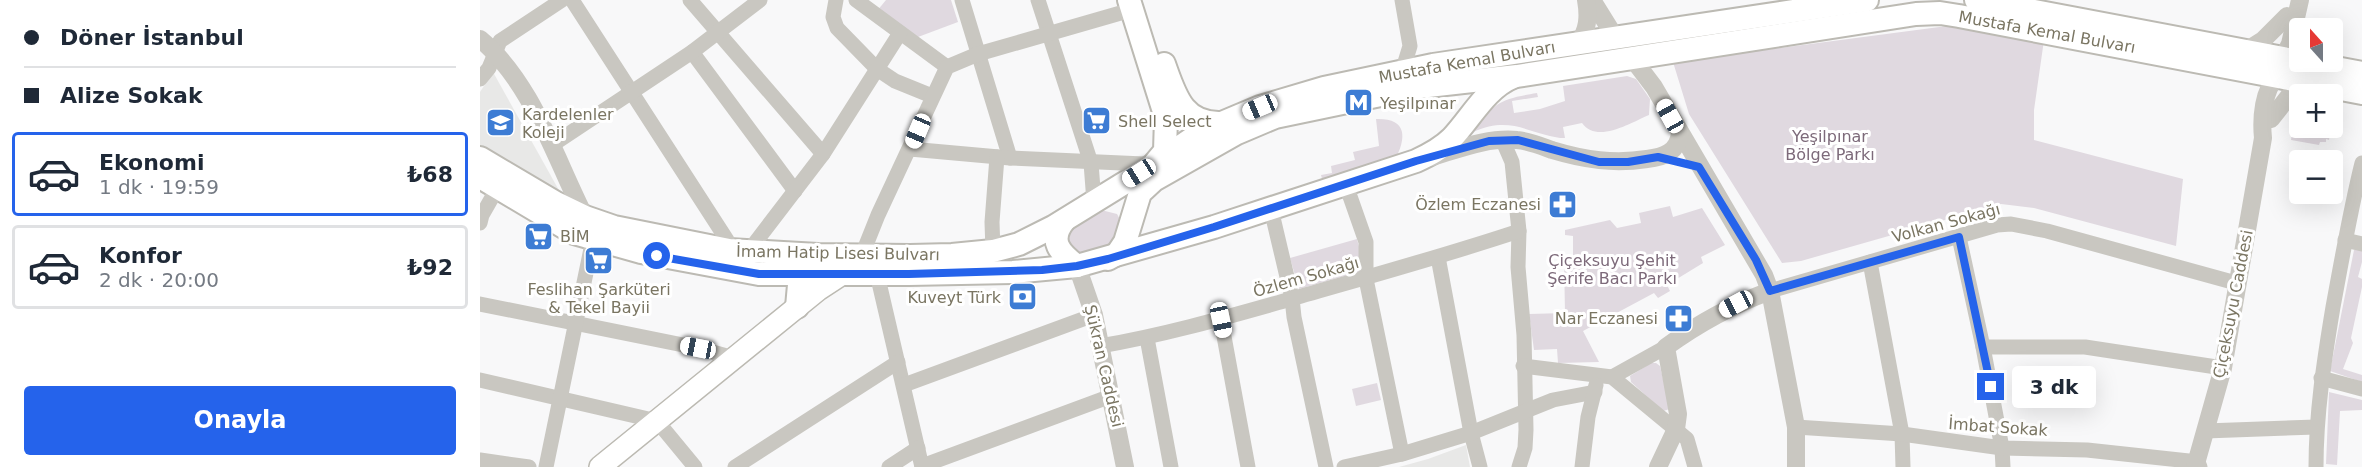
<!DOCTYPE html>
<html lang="tr">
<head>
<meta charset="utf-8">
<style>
	body { margin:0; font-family:"DejaVu Sans",sans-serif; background:#f6f6f7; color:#1f2937; height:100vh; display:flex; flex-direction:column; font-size:22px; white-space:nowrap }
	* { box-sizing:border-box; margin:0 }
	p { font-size:20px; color:#747a83 }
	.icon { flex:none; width:33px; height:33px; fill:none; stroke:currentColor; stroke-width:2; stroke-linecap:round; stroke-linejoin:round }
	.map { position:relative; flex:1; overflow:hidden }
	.drawer { display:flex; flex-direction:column; background:#fff; width:480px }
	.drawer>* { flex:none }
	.banner { display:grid; align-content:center; height:132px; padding:0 24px; background:#fff }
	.needle { width:39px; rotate:339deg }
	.fabs { position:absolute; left:1809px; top:18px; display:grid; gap:12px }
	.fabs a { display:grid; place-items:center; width:54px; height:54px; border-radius:6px; background:#fff; box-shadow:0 6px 24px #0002; font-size:30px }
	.end { position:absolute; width:27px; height:27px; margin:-14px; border:8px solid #2563eb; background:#fff; box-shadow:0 0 0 3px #fff }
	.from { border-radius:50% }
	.bubble { position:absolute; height:42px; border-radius:6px; background:#fff; box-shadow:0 6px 24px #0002; font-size:20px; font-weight:600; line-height:42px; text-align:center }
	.car { position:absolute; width:18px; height:36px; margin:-18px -9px; border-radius:8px; box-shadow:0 0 4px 2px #0007; background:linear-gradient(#fff 24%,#345 0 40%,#fff 0 76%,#345 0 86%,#fff 0) }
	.banner b { display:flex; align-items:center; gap:21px; height:57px; font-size:22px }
	.banner b+b { border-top:2px solid #e0e1e3 }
	.banner i { width:15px; height:15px; background:#1f2937 }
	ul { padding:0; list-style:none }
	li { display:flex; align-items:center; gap:18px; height:84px; margin:0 12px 9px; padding:0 12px; border:3px solid #e0e1e3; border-radius:6px }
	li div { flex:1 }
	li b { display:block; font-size:22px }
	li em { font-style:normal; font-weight:600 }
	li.active { border-color:#2563eb }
	li>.icon { width:54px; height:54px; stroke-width:1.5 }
	.action { display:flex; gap:12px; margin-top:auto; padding:12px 24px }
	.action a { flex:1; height:69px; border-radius:6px; background:#2563eb; color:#fff; font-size:24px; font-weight:600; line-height:69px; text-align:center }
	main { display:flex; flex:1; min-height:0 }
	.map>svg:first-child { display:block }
	.built { fill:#e8e8e7 }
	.green { fill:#e0d9e0 }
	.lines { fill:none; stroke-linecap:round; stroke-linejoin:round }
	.secondary-casing { stroke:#bcbab2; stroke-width:24 }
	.primary-casing { stroke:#bcbab3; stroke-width:26 }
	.minor { stroke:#c9c7c1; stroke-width:15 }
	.tertiary { stroke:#c9c7c1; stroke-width:18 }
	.secondary { stroke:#fff; stroke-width:21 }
	.primary { stroke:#fff; stroke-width:22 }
	.route { stroke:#2563eb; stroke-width:8 }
	.labels { text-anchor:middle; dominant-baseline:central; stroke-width:6; stroke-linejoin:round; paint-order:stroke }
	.street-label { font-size:16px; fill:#7a7562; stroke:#fff }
	.poi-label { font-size:16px; fill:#7a7562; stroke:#fff; text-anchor:start }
	.park-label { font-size:16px; fill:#7d6a7a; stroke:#fff }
</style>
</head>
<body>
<main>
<section class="drawer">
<div class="banner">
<b><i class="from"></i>Döner İstanbul</b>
<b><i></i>Alize Sokak</b>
</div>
<ul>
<li class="active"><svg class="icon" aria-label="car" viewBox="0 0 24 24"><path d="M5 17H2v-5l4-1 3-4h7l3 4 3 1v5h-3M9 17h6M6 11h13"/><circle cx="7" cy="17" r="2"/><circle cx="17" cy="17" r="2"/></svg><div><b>Ekonomi</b><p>1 dk · 19:59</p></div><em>₺68</em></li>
<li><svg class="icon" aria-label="car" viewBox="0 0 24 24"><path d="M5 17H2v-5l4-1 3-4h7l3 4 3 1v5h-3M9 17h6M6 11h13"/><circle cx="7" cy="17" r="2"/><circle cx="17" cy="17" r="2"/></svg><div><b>Konfor</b><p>2 dk · 20:00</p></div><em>₺92</em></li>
</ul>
<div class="action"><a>Onayla</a></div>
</section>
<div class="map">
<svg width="1882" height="467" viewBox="0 0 1882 467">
	<rect width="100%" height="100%" fill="#f8f8f9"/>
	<g class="built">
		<polygon points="13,72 85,201 0,155 0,92"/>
		<polygon points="986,445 990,467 919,467 948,459"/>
	</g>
	<g class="green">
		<polygon points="406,0 471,0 478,22 438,37 397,11"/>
		<polygon points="1467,26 1564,40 1554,110 1554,140 1703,179 1696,246 1554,208 1521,204 1321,261 1302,263 1209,114 1193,62"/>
		<path d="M 1147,76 L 1156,79 L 1170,99 L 1169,115 C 1150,123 1117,144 1102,123 L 1083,127 L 1085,138 L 1080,138 C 1045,132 1030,116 993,132 C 1015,101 1021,99 1057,93 L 1058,97 L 1032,101 L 1034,113 L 1060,109 L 1085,101 L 1083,86 Z"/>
		<path d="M 896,119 C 927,118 927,137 915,160 L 843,183 L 841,175 L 852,173 L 851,166 L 875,160 L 873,152 L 899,146 Z"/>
		<polygon points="1813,128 1850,134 1849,140 1846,139 1846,142 1840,142 1839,145 1811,140"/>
		<polygon points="1190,206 1193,217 1222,208 1245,245 1221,257 1223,263 1187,285 1190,291 1178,298 1174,293 1103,331 1119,362 1078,363 1077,349 1054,350 1049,314 1085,313 1084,259 1093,258 1093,236 1085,235 1085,230 1130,220 1137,228 1161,223 1159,213"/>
		<polygon points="621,210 637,214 641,221 634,242 602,254 595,254 588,248 586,232"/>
		<polygon points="877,239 883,262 879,272 819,289 810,258"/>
		<polygon points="1874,250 1882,250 1882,262 1878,277 1882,279 1882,287 1871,338 1873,343 1863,369 1882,375 1882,382 1850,371"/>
		<polygon points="1171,363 1176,363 1180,366 1190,409 1183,411 1151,382 1150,376"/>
		<polygon points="897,383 901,400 876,406 872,389"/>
		<polygon points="1849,392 1882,400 1882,410 1860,411 1857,465 1846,464"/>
	</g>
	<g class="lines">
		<defs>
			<polyline id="secondary" points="120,467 338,290 364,273"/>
			<g id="primary">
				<polyline points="649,0 686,118 685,151 675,163"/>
				<polyline points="1496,0 1882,73"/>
				<path d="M 684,64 C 695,95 703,125 742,123"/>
				<polyline points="0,158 76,203 105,217 134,227 249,250 338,255 430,256 472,255 513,251 539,244 573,227 672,166 723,131 780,107 844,88 953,65 1387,0"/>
				<path d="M 0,177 L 94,233 L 161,252 L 279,274 L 429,274 L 533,272 L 597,266 L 734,227 L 936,161 C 949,155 961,149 972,138 C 991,118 1006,88 1033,77"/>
				<path d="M 584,221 C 568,241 580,253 597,266"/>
				<polyline points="628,259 637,254 645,242 660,193 674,180 757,133 795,117 939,87 1037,76 1436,14 1460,13 1479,16 1882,93"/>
				<polyline points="317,307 320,274"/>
			</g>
		</defs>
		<use href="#secondary" class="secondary-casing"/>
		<use href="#primary" class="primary-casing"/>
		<g class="minor">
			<polyline points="92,0 247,240 249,250"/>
			<polyline points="210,0 343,154"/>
			<polyline points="356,0 353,17 357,28 397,69 415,81 452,96"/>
			<polyline points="376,0 467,67"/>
			<polyline points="482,0 530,158"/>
			<polyline points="558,0 611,163 614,202"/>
			<polyline points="212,52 315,191"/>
			<polyline points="922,72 930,46 922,0"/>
			<polyline points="0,79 9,68 20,41 82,0"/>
			<polyline points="1022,139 1032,162 1039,231 1038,267 1044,335 1046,430 1045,448 1039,467"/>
			<polyline points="72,145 212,52 280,0"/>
			<polyline points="430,149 530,158 664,164 672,166"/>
			<polyline points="866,185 886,242 886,279 922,454"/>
			<polyline points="791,209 812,298 814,317 846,467"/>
			<polyline points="0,223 2,215 18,187"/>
			<polyline points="1479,237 1503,347 1522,448 1523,467"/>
			<polyline points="1865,240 1882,244"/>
			<polyline points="513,251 512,222 517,157"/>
			<polyline points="268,252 343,154 420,33"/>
			<polyline points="382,255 398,215 467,67 498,54 651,10"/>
			<polyline points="958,257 991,433 1000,467"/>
			<polyline points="1390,262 1422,434 1423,467"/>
			<polyline points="397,274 442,467"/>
			<polyline points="1290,291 1517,225 1531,224 1567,231 1756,283"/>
			<polyline points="0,304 218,348 254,358"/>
			<polyline points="741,320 768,467"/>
			<polyline points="667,338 691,467"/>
			<path d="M 620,346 C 685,335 747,317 811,299 C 887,277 964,256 1039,231"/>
			<polyline points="1503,347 1605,347 1743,368"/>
			<polyline points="1043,366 1132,377 1207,439 1215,467"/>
			<polyline points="1132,377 1186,347"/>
			<polyline points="1841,378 1882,389"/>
			<polyline points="0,380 177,421 215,467"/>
			<polyline points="424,385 614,315"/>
			<polyline points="1316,427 1422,434 1522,448 1607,450 1718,462 1720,467"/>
			<polyline points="1725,431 1836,427"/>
			<polyline points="0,460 49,467"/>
			<polyline points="442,466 631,396"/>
			<polyline points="66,467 113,239"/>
			<polyline points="255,467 418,362"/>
			<polyline points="409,467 438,448"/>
			<polyline points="864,467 922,454 991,433 1073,400 1115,392"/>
			<polyline points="1102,467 1108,417 1116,385"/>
			<path d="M 1836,467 C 1836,413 1844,361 1853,307 C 1862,259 1870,211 1882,163"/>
		</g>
		<g class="tertiary">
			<polyline points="1112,0 1135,37"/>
			<path d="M 0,39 C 52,82 75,158 105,217"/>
			<path d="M 1098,44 C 1108,30 1109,17 1106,0"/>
			<polyline points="1764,52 1783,40 1807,16"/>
			<polyline points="1152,58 1174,87 1284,275 1290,291 1316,427 1316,467"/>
			<polyline points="1802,59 1810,44 1820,0"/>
			<polyline points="1791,119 1809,96 1828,81"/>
			<path d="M 952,157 C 979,149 1009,137 1037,140 C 1049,141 1061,146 1072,150 C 1105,160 1134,164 1167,159 C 1184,157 1198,152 1200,133"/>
			<polyline points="597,266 614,315 645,467"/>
			<path d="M 1178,467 L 1196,429 L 1198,414 L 1186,347 C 1219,323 1252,305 1290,291"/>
			<path d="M 1715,467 L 1743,368 L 1783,138 C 1781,118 1783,90 1798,75"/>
		</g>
		<use href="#secondary" class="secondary"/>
		<use href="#primary" class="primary"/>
	</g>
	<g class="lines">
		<polyline class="route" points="177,256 279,274 429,274 562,270 597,266 628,259 734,227 936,161 1009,141 1038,140 1119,162 1148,162 1178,157 1219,167 1276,260 1290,291 1479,237 1511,387"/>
	</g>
	<defs>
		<symbol id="metro-square" viewBox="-11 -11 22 22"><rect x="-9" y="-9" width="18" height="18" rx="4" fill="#3d7cd4" stroke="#fff"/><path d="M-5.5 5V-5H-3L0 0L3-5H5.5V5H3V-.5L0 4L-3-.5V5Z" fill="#fff"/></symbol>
		<symbol id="supermarket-square" viewBox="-11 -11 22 22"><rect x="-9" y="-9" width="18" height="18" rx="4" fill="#3d7cd4" stroke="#fff"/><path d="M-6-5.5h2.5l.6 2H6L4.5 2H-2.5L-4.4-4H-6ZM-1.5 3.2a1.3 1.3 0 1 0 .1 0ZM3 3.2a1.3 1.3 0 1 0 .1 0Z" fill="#fff"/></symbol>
		<symbol id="school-square" viewBox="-11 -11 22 22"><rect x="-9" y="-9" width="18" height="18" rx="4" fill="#3d7cd4" stroke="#fff"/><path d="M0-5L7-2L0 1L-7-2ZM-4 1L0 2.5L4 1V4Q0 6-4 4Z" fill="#fff"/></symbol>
		<symbol id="pharmacy-square" viewBox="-11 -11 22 22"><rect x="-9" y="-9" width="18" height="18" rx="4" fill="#3d7cd4" stroke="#fff"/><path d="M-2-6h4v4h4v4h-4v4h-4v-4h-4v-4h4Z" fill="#fff"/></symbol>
		<symbol id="bank-square" viewBox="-11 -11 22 22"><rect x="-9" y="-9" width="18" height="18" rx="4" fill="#3d7cd4" stroke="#fff"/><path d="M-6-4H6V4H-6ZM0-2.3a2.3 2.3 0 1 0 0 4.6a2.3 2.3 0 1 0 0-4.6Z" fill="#fff"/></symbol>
	</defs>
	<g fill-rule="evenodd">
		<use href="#metro-square" x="862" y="86" width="33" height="33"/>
		<use href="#supermarket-square" x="600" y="104" width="33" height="33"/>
		<use href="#school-square" x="4" y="106" width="33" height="33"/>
		<use href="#pharmacy-square" x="1066" y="188" width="33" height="33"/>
		<use href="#supermarket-square" x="42" y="220" width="33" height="33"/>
		<use href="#supermarket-square" x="102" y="244" width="33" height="33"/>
		<use href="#bank-square" x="526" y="280" width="33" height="33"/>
		<use href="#pharmacy-square" x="1182" y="302" width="33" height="33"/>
	</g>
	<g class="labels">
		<g class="street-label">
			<text transform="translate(1567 32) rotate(10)">Mustafa Kemal Bulvarı</text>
			<text transform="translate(987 62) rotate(-10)">Mustafa Kemal Bulvarı</text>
			<text transform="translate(1466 223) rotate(-15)">Volkan Sokağı</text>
			<text transform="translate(358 253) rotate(1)">İmam Hatip Lisesi Bulvarı</text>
			<text transform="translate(826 277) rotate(-16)">Özlem Sokağı</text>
			<text transform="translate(1753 304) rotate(-79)">Çiçeksuyu Caddesi</text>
			<text transform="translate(624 366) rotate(77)">Şükran Caddesi</text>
			<text transform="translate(1518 427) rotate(4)">İmbat Sokak</text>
		</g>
		<g class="poi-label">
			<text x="900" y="103">Yeşilpınar</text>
			<text x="42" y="114">Kardelenler<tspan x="42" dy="18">Koleji</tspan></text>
			<text x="638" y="121">Shell Select</text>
			<text x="1061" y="204" text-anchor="end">Özlem Eczanesi</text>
			<text x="80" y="236">BİM</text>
			<text x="119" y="289" text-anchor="middle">Feslihan Şarküteri<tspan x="119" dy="18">&amp; Tekel Bayii</tspan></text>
			<text x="521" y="297" text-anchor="end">Kuveyt Türk</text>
			<text x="1178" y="318" text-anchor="end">Nar Eczanesi</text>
		</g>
		<g class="park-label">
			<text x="1350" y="136">Yeşilpınar<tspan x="1350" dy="18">Bölge Parkı</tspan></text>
			<text x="1132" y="260">Çiçeksuyu Şehit<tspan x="1132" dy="18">Şerife Bacı Parkı</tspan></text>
		</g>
	</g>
</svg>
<div class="fabs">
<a><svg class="needle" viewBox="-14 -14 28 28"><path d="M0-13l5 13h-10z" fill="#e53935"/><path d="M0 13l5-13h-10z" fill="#747a83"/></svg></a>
<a>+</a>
<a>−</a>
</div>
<i class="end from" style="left:177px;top:256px"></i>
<i class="end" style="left:1511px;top:387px"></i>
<div class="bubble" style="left:1532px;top:366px;width:84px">3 dk</div>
<i class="car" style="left:780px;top:107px;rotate:247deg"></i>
<i class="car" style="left:1190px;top:116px;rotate:331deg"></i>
<i class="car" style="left:438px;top:131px;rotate:203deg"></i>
<i class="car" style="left:659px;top:173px;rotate:238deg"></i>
<i class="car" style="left:1256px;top:304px;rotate:242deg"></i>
<i class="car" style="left:741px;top:320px;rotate:168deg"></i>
<i class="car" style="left:218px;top:348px;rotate:281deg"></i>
</div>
</main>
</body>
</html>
